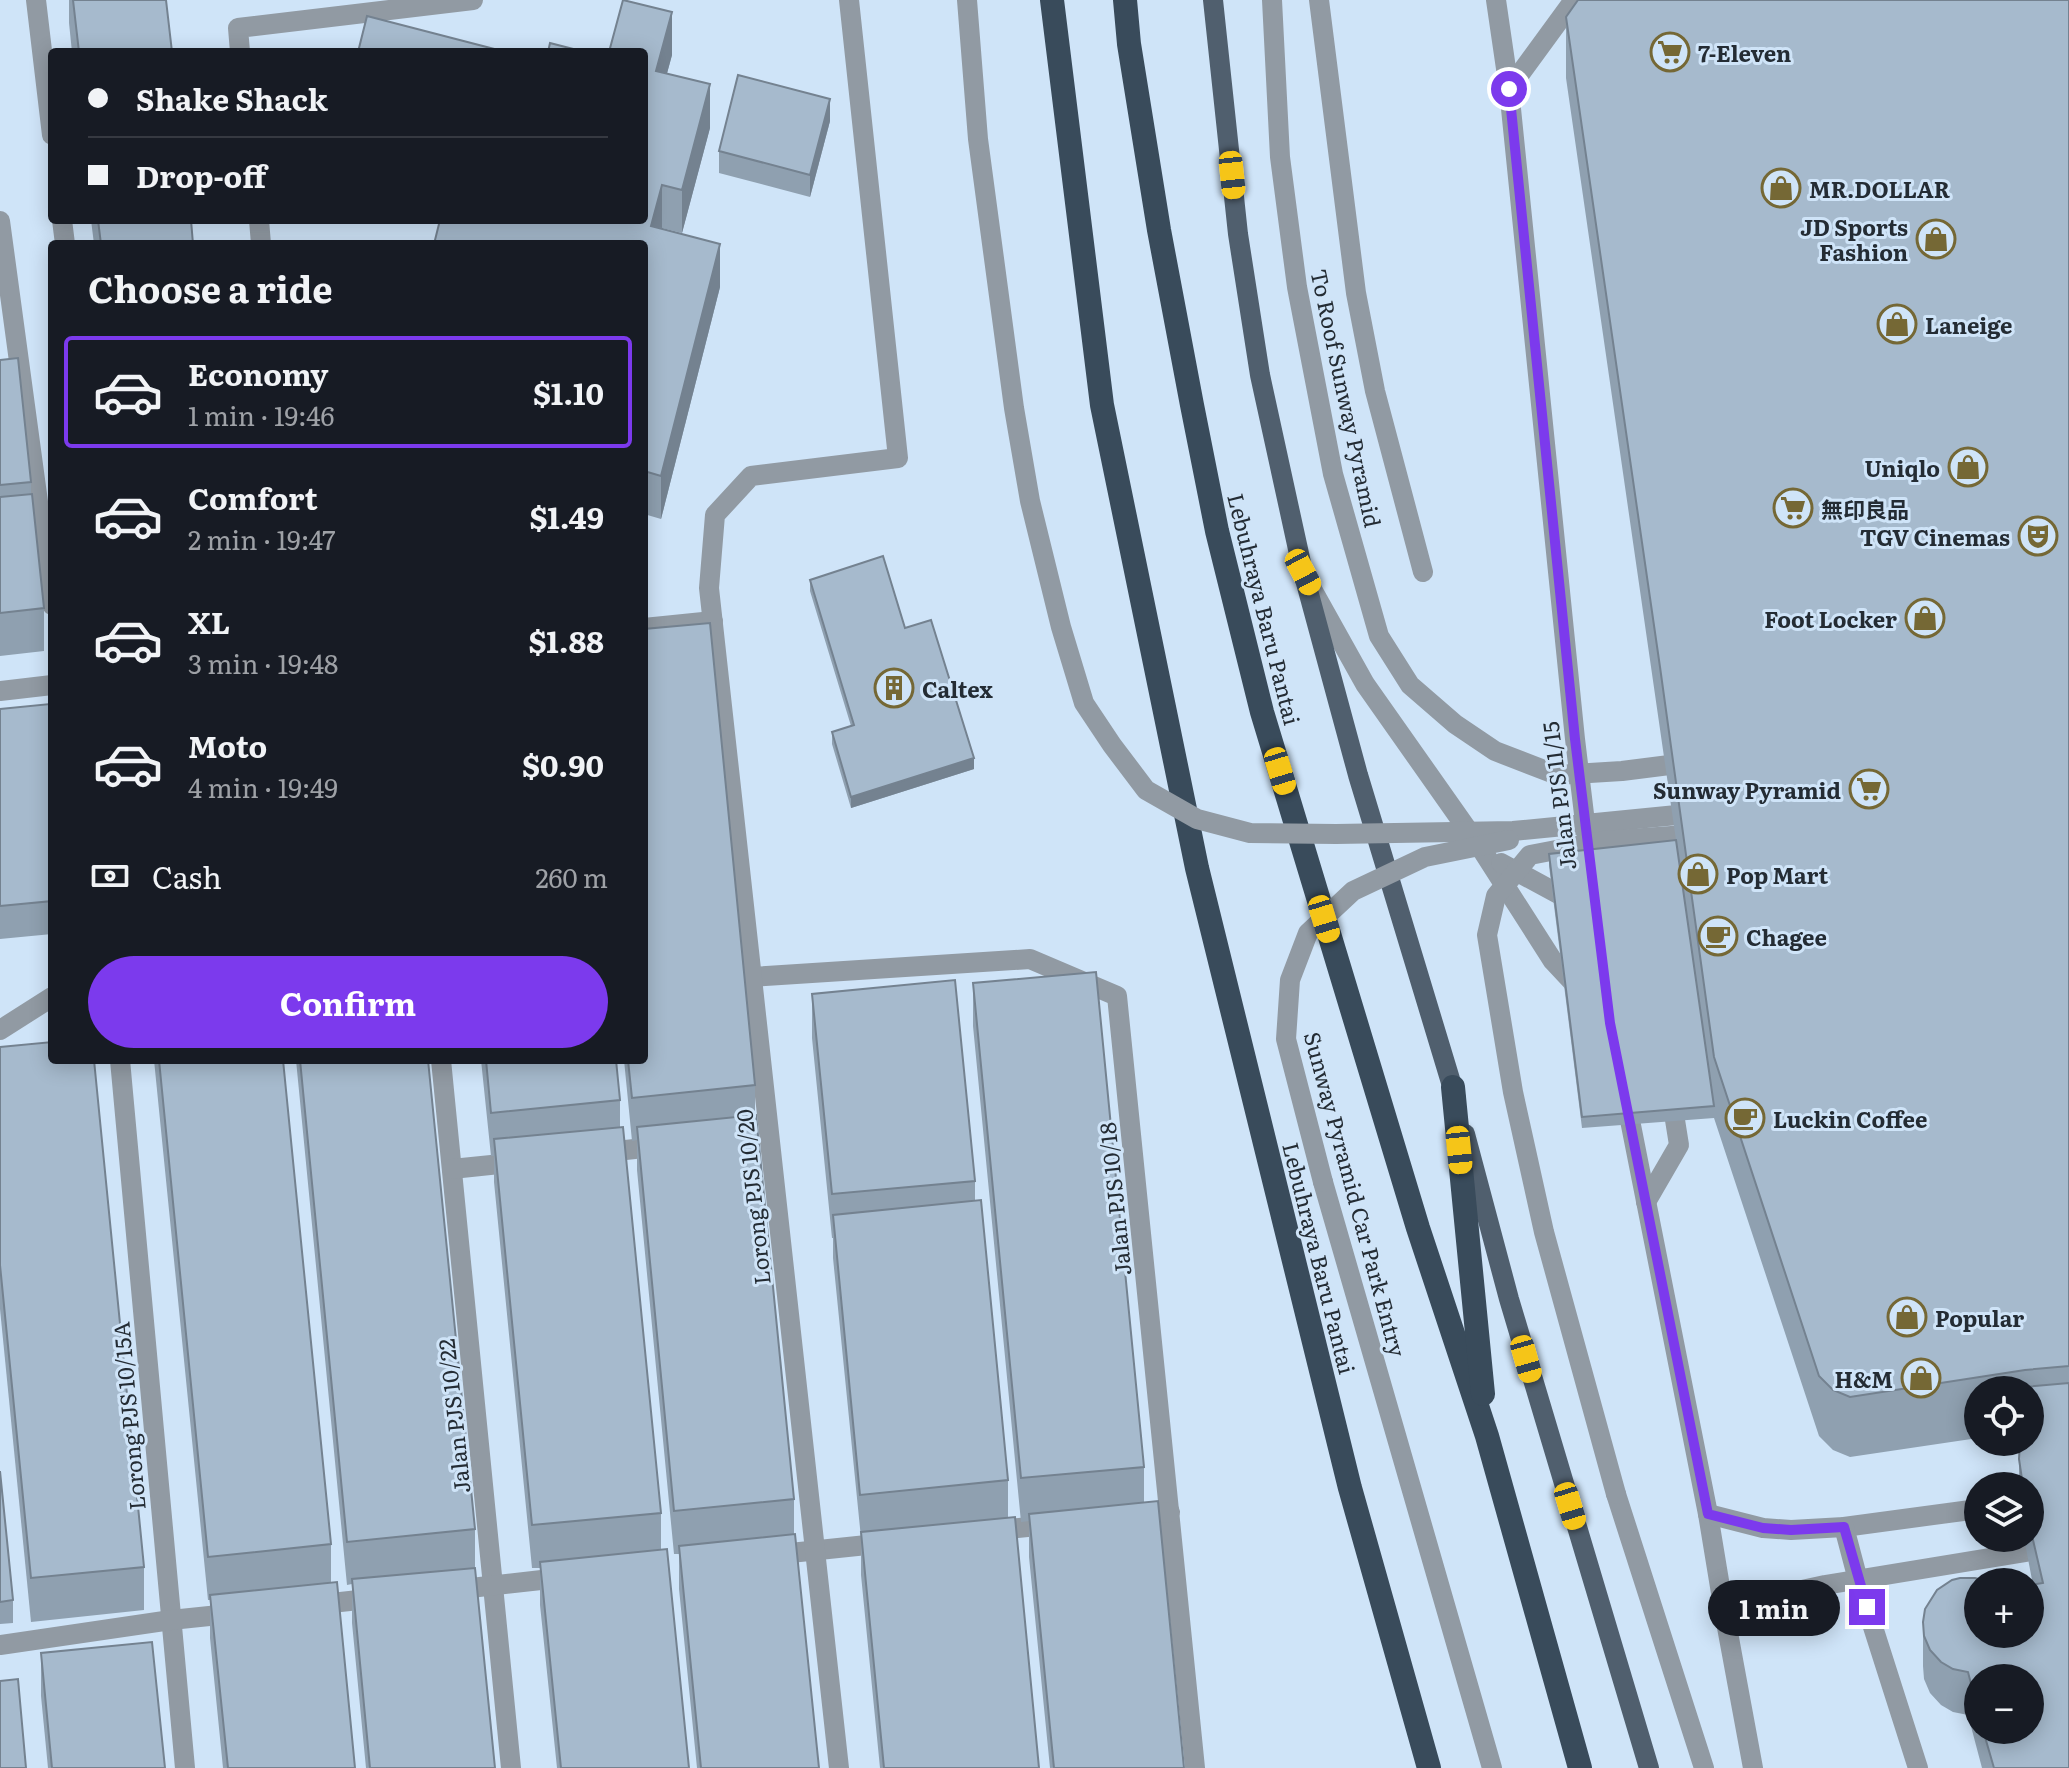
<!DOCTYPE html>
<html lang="en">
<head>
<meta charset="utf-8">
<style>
	body { margin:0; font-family:Literata,"Noto Sans SC",serif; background:#20242c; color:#f1f3f6; height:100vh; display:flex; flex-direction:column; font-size:30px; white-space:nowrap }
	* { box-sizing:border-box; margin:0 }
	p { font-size:26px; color:#9ea1a6 }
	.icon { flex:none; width:44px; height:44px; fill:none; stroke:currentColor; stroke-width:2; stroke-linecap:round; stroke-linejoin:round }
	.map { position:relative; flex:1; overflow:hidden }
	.side { position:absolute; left:48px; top:240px; width:600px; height:824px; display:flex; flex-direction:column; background:#171b24; border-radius:8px; box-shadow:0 4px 20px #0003 }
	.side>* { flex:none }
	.top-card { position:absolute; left:48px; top:48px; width:600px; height:176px; border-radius:8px; box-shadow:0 4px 20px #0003; display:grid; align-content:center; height:176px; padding:0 40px; background:#171b24 }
	.controls { position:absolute; left:1964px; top:1376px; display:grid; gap:16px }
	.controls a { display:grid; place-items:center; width:80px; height:80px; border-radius:50%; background:#171b24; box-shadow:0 4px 20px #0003; font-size:40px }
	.end { position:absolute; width:36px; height:36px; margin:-18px; border:10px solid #7c3aed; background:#fff; box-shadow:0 0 0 4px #fff }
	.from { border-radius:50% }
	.bubble { position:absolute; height:56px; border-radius:28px; background:#171b24; box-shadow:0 4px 20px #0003; font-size:26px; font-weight:700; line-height:56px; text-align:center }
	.car { position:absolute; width:24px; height:48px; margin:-24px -12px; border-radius:10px; box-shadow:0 0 6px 2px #0007; background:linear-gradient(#f5c518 24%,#345 0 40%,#f5c518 0 76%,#345 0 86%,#f5c518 0) }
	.top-card b { display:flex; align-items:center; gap:28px; height:76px; font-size:30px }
	.top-card b+b { border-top:2px solid #363941 }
	.top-card i { width:20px; height:20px; background:#f1f3f6 }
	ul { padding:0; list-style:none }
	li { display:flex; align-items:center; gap:24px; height:112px; margin:0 16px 12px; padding:0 24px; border:4px solid transparent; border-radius:8px }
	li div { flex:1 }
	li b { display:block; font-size:30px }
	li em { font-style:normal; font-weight:700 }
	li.current { border-color:#7c3aed }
	li>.icon { width:72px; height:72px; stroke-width:1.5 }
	h2 { padding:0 40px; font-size:36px; line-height:96px }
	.pay { display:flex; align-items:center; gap:20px; height:88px; padding:0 40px; font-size:30px }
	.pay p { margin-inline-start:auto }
	.button { display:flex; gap:16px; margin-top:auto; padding:16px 40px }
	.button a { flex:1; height:92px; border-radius:48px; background:#7c3aed; color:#fff; font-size:32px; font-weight:700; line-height:92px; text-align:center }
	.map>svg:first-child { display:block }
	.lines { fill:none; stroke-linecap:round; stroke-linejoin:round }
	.minor { stroke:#919aa3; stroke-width:20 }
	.major { stroke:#505f6e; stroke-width:20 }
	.highway { stroke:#394b5b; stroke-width:24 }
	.minor-bridge { stroke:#919aa3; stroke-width:20 }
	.wall { fill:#8fa0b0; fill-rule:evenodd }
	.shaded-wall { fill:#748290 }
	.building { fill:#a6bacd; stroke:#748290; stroke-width:2 }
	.route { stroke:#7c3aed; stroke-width:10 }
	.labels { text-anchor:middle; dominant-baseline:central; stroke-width:6; stroke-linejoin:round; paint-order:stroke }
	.poi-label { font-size:22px; font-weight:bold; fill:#242c34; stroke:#cfe4f8; text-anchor:start }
	.street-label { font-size:22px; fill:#242c34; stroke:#cfe4f8 }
</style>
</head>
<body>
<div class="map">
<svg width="2069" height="1768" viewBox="0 0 2069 1768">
	<rect width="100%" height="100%" fill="#cfe4f8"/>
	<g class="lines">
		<g class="minor">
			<polyline points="36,0 52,135"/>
			<polyline points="1319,0 1356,293 1375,391 1423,572"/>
			<polyline points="1496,0 1509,89 1575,739 1587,839"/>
			<polyline points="240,52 238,28 473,0"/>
			<polyline points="1509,89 1574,0"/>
			<polyline points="62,220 65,244"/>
			<polyline points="259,220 261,244"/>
			<polyline points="0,221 52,605"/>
			<polyline points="1312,589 1365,684 1484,853 1553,961 1581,991"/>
			<polyline points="644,628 713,621"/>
			<polyline points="0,691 52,685"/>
			<polyline points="1501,863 1575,903"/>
			<polyline points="752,977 1030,959 1117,996 1195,1768"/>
			<polyline points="0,1030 52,997"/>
			<polyline points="120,1060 185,1768"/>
			<polyline points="441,1060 511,1768"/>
			<polyline points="1626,1100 1708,1514 1724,1611 1753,1768"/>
			<polyline points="598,1153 662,1146"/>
			<polyline points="452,1169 519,1162"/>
			<polyline points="1323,1182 1492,1768"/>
			<polyline points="1646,1202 1679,1145 1671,1095"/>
			<polyline points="1616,1494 1704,1768"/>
			<polyline points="1708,1514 1763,1528 1791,1530 1844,1527 1978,1509"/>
			<polyline points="1133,1516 1170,1512"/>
			<polyline points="1844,1527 1858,1580 1918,1768"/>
			<polyline points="989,1531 1057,1524"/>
			<polyline points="771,1555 886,1543"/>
			<polyline points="453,1590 568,1577"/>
			<polyline points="313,1605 377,1598"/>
			<polyline points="1724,1611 1752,1601 1825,1585 2026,1552"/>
			<polyline points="0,1645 171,1620 238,1613"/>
			<polyline points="839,1768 709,588 715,515 751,476 898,458 849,0"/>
		</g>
		<g class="major">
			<polyline points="1213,0 1238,234 1260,375 1303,572 1358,775 1456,1099"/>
			<polyline points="1465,1134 1509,1299 1649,1768"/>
		</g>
		<g class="highway">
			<polyline points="1052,0 1102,405 1197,868 1350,1488 1429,1768"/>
			<polyline points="1125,0 1129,44 1159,230 1192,405 1217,531 1262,712 1418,1228 1487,1436 1580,1768"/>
			<polyline points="1453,1087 1483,1394"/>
		</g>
		<g class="minor-bridge">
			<polyline points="967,0 978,139 1014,408 1030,501 1061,627 1084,703 1112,745 1146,790 1197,819 1250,833 1336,834 1513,831 1697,813"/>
			<polyline points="1272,0 1280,157 1297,287 1333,474 1379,636 1410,685 1455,724 1495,751 1557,775 1622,771 1693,762"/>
			<polyline points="1323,1182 1286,1039 1290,980 1308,933 1353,891 1425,857 1509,840"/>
			<polyline points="1616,1494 1544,1232 1513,1092 1487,935 1496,896 1530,855 1603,841 1699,834"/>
		</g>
	</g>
	<g class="wall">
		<polygon points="69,0 166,0 172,52 72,52 69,23"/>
		<path d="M 2069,0 L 2069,1768 L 1982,1768 L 1968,1715 L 1953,1712 L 1941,1705 L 1930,1693 L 1924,1679 L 1923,1666 L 1923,1622 L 1978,1634 L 2033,1585 L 2024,1538 L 2030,1538 L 2030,1486 L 2019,1486 L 2019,1459 L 2030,1390 L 1978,1390 L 1978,1438 L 1850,1457 L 1833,1450 L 1819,1436 L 1714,1118 L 1582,1128 L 1549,866 L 1549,854 L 1676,840 L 1566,78 L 1566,17 ZM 1978,1678 L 2030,1730 L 1978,1730 Z"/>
		<polygon points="644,52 672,55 667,73 710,128 682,233 662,228 720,287 661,519 644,514"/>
		<polygon points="830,121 810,197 719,173 719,151"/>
		<polygon points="91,220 191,220 193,244 94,244"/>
		<polygon points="0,360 31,482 31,494 44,608 44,651 0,656"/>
		<polygon points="810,580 905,628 974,769 851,808 832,744 832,732 851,726 810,591"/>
		<polygon points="0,709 52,725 52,934 0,939"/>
		<polygon points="973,983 1144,1467 1144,1503 1184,1768 1050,1768 1029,1557 1029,1521 1021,1522 973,1026"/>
		<polygon points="812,994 975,1181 975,1201 1008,1480 1008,1518 1039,1768 880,1768 861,1575 861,1538 833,1258 833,1238 832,1238 812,1038"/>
		<polygon points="0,1047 144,1567 144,1610 31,1622 0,1309"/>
		<polygon points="154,1060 283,1060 331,1544 331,1583 355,1768 223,1768 210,1638 210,1600 208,1600"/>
		<polygon points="296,1060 428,1060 475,1529 475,1568 495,1768 366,1768 352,1623 352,1584 347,1585"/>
		<polygon points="481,1060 616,1060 620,1100 620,1127 661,1513 661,1550 689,1768 557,1768 540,1605 540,1568 532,1568 494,1182 494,1156 491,1156"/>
		<polygon points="624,1060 644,1060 755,1085 755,1115 794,1499 794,1534 819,1768 697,1768 679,1589 679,1554 674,1554 637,1170 637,1140 632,1141"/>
		<polygon points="0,1471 13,1600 13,1623 0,1624"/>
		<polygon points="41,1653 165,1768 48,1768 41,1696"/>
	</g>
	<g class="shaded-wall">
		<polygon points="672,12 672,55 656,114 656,71"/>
		<polygon points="710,84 710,128 682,233 682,190"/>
		<polygon points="830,99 830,121 810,197 810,175"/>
		<polygon points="662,185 662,228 651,226"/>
		<polygon points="720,244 720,287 661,519 661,476"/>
		<polygon points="974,758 974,769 851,808 851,797"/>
	</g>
	<g class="building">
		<polygon points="73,0 166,0 172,52 79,52"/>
		<polygon points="623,0 672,12 656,71 710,84 682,190 662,185 651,226 720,244 661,476 644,471 644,244 434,244 440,220 644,220 644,52 609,52"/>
		<polygon points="1578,0 2069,0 2069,1366 2025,1370 1850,1397 1833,1390 1819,1376 1714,1057 1660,667 1566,17"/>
		<polygon points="367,16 506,52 358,52"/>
		<polygon points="550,43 585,52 548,52"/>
		<polygon points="738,75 830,99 810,175 719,151"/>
		<polygon points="98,220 191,220 193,244 101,244"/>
		<polygon points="18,358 31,482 0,485 0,360"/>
		<polygon points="32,494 44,608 0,613 0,497"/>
		<polygon points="883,556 905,628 931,620 974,758 851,797 832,732 854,725 810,580"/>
		<polygon points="710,623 755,1085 632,1098 628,1060 644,1060 644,629"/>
		<polygon points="50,704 52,725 52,901 0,906 0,709"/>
		<polygon points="1676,840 1714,1106 1582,1117 1549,854"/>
		<polygon points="1096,972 1144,1467 1021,1478 973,983"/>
		<polygon points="955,980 975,1181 832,1194 812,994"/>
		<polygon points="52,1042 52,1060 94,1060 144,1567 31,1578 0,1265 0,1047"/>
		<polygon points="159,1060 283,1060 331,1544 208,1557"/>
		<polygon points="300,1060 428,1060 475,1529 347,1542"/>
		<polygon points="486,1060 616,1060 620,1100 491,1113"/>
		<polygon points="756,1115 794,1499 674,1511 637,1127"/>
		<polygon points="623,1127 661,1513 532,1525 494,1139"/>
		<polygon points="981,1200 1008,1480 860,1495 833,1215"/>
		<polygon points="2069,1383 2069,1768 1994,1768 1983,1730 2030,1730 2030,1678 1978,1678 1978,1711 1968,1672 1953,1669 1941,1662 1930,1650 1924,1636 1923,1622 1925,1609 1937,1590 1952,1580 1960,1578 1975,1578 1991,1582 1978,1582 1978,1634 2030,1634 2030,1585 2043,1583 2030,1527 2030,1486 2023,1486 2019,1459 2020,1442 2030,1442 2030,1390 2025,1390 2025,1387"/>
		<polygon points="0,1471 13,1600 0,1602"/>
		<polygon points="1158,1501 1184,1768 1054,1768 1029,1514"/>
		<polygon points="1015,1517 1039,1768 884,1768 861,1532"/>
		<polygon points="795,1534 819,1768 701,1768 679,1546"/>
		<polygon points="667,1549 689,1768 561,1768 540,1562"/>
		<polygon points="475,1568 495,1768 370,1768 352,1579"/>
		<polygon points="337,1582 355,1768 228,1768 210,1595"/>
		<polygon points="152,1642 165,1768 52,1768 41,1653"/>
		<polygon points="18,1679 26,1768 0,1768 0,1681"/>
	</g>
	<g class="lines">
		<polyline class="route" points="1509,89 1575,739 1610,1023 1708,1514 1763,1528 1791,1530 1844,1527 1867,1607"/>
	</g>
	<defs>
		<symbol id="supermarket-ring" viewBox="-11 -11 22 22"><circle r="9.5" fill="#cfe4f8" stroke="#756835" stroke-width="1.5"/><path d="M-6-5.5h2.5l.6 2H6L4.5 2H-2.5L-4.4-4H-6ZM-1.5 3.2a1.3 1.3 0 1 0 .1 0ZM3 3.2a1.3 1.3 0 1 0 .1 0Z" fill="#756835"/></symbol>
		<symbol id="shop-ring" viewBox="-11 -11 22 22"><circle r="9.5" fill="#cfe4f8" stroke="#756835" stroke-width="1.5"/><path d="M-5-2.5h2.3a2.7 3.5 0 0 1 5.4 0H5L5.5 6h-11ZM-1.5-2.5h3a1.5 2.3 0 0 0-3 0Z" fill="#756835"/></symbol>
		<symbol id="theatre-ring" viewBox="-11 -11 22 22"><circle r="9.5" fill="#cfe4f8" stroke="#756835" stroke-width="1.5"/><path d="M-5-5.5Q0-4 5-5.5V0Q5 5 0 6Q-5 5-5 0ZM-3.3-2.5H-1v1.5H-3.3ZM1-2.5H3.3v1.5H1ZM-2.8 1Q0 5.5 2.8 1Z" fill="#756835"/></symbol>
		<symbol id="building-ring" viewBox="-11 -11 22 22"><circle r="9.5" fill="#cfe4f8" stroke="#756835" stroke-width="1.5"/><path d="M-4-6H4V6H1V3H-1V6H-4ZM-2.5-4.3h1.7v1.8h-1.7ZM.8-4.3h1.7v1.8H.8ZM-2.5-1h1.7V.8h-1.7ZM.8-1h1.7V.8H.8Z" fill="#756835"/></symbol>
		<symbol id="cafe-ring" viewBox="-11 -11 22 22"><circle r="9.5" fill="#cfe4f8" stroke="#756835" stroke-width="1.5"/><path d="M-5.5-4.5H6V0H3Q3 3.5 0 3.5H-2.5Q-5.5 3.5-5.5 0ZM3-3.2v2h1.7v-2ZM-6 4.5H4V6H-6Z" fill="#756835"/></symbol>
	</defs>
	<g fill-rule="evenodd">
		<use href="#supermarket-ring" x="1648" y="30" width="44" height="44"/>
		<use href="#shop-ring" x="1759" y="166" width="44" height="44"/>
		<use href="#shop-ring" x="1914" y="217" width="44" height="44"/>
		<use href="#shop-ring" x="1875" y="302" width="44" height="44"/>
		<use href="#shop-ring" x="1946" y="445" width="44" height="44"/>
		<use href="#supermarket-ring" x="1771" y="486" width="44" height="44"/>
		<use href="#theatre-ring" x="2016" y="514" width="44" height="44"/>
		<use href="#shop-ring" x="1903" y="596" width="44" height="44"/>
		<use href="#building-ring" x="872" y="666" width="44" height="44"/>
		<use href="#supermarket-ring" x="1847" y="767" width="44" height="44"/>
		<use href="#shop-ring" x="1676" y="852" width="44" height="44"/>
		<use href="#cafe-ring" x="1696" y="914" width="44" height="44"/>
		<use href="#cafe-ring" x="1723" y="1096" width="44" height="44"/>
		<use href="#shop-ring" x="1885" y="1295" width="44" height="44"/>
		<use href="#shop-ring" x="1899" y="1356" width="44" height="44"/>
	</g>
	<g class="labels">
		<g class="poi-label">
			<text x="1698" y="52">7-Eleven</text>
			<text x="1809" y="188">MR.DOLLAR</text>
			<text x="1908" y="226" text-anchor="end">JD Sports<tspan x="1908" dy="25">Fashion</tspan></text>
			<text x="1925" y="324">Laneige</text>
			<text x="1940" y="467" text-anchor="end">Uniqlo</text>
			<text x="1821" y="508">無印良品</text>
			<text x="2010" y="536" text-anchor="end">TGV Cinemas</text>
			<text x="1897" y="618" text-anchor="end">Foot Locker</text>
			<text x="922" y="688">Caltex</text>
			<text x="1841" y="789" text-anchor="end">Sunway Pyramid</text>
			<text x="1726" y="874">Pop Mart</text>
			<text x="1746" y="936">Chagee</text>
			<text x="1773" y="1118">Luckin Coffee</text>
			<text x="1935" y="1317">Popular</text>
			<text x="1893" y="1378" text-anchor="end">H&amp;M</text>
		</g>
		<g class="street-label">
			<text transform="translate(1347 398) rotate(78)">To Roof Sunway Pyramid</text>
			<text transform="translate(1265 609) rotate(76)">Lebuhraya Baru Pantai</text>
			<text transform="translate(1558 796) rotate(-97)">Jalan PJS 11/15</text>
			<text transform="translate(1356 1194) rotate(75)">Sunway Pyramid Car Park Entry</text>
			<text transform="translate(752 1197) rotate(-96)">Lorong PJS 10/20</text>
			<text transform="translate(1114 1199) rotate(-96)">Jalan PJS 10/18</text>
			<text transform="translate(1320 1258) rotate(76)">Lebuhraya Baru Pantai</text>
			<text transform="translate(128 1416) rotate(-95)">Lorong PJS 10/15A</text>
			<text transform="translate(453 1416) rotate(-96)">Jalan PJS 10/22</text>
		</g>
	</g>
</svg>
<div class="controls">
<a><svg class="icon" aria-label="locate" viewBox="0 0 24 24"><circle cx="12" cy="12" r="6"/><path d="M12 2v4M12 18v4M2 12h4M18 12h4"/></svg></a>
<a><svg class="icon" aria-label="layers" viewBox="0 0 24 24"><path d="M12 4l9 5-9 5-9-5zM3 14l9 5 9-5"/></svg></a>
<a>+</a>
<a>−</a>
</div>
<i class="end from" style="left:1509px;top:89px"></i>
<i class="end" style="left:1867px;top:1607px"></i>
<div class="bubble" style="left:1708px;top:1580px;width:132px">1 min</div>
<i class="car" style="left:1232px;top:175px;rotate:174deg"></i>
<i class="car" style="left:1303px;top:572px;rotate:152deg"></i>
<i class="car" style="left:1280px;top:771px;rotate:163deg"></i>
<i class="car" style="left:1324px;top:919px;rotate:163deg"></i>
<i class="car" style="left:1459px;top:1150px;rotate:174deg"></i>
<i class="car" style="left:1526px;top:1359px;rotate:164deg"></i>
<i class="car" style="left:1570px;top:1506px;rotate:163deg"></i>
<div class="top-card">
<b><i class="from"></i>Shake Shack</b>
<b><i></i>Drop-off</b>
</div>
<section class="side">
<h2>Choose a ride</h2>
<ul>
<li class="current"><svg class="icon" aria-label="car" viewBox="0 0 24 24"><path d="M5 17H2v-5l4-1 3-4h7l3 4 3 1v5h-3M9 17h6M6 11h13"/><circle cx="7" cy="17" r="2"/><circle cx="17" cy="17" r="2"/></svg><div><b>Economy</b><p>1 min · 19:46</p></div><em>$1.10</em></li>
<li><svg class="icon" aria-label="car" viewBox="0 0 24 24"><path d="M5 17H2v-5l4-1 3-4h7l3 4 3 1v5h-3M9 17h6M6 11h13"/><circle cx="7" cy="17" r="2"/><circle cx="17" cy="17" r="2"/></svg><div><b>Comfort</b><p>2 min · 19:47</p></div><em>$1.49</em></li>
<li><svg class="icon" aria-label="car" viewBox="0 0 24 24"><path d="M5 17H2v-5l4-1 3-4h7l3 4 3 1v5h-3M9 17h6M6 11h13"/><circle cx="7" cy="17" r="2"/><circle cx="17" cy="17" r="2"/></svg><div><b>XL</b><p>3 min · 19:48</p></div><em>$1.88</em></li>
<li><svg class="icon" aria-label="car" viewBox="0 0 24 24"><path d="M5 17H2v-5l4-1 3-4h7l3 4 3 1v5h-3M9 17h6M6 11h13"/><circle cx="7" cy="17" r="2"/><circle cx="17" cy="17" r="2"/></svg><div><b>Moto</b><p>4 min · 19:49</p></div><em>$0.90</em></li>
</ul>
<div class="pay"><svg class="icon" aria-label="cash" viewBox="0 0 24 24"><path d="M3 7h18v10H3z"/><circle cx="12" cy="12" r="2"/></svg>Cash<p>260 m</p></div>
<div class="button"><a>Confirm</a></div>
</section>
</div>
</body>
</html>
